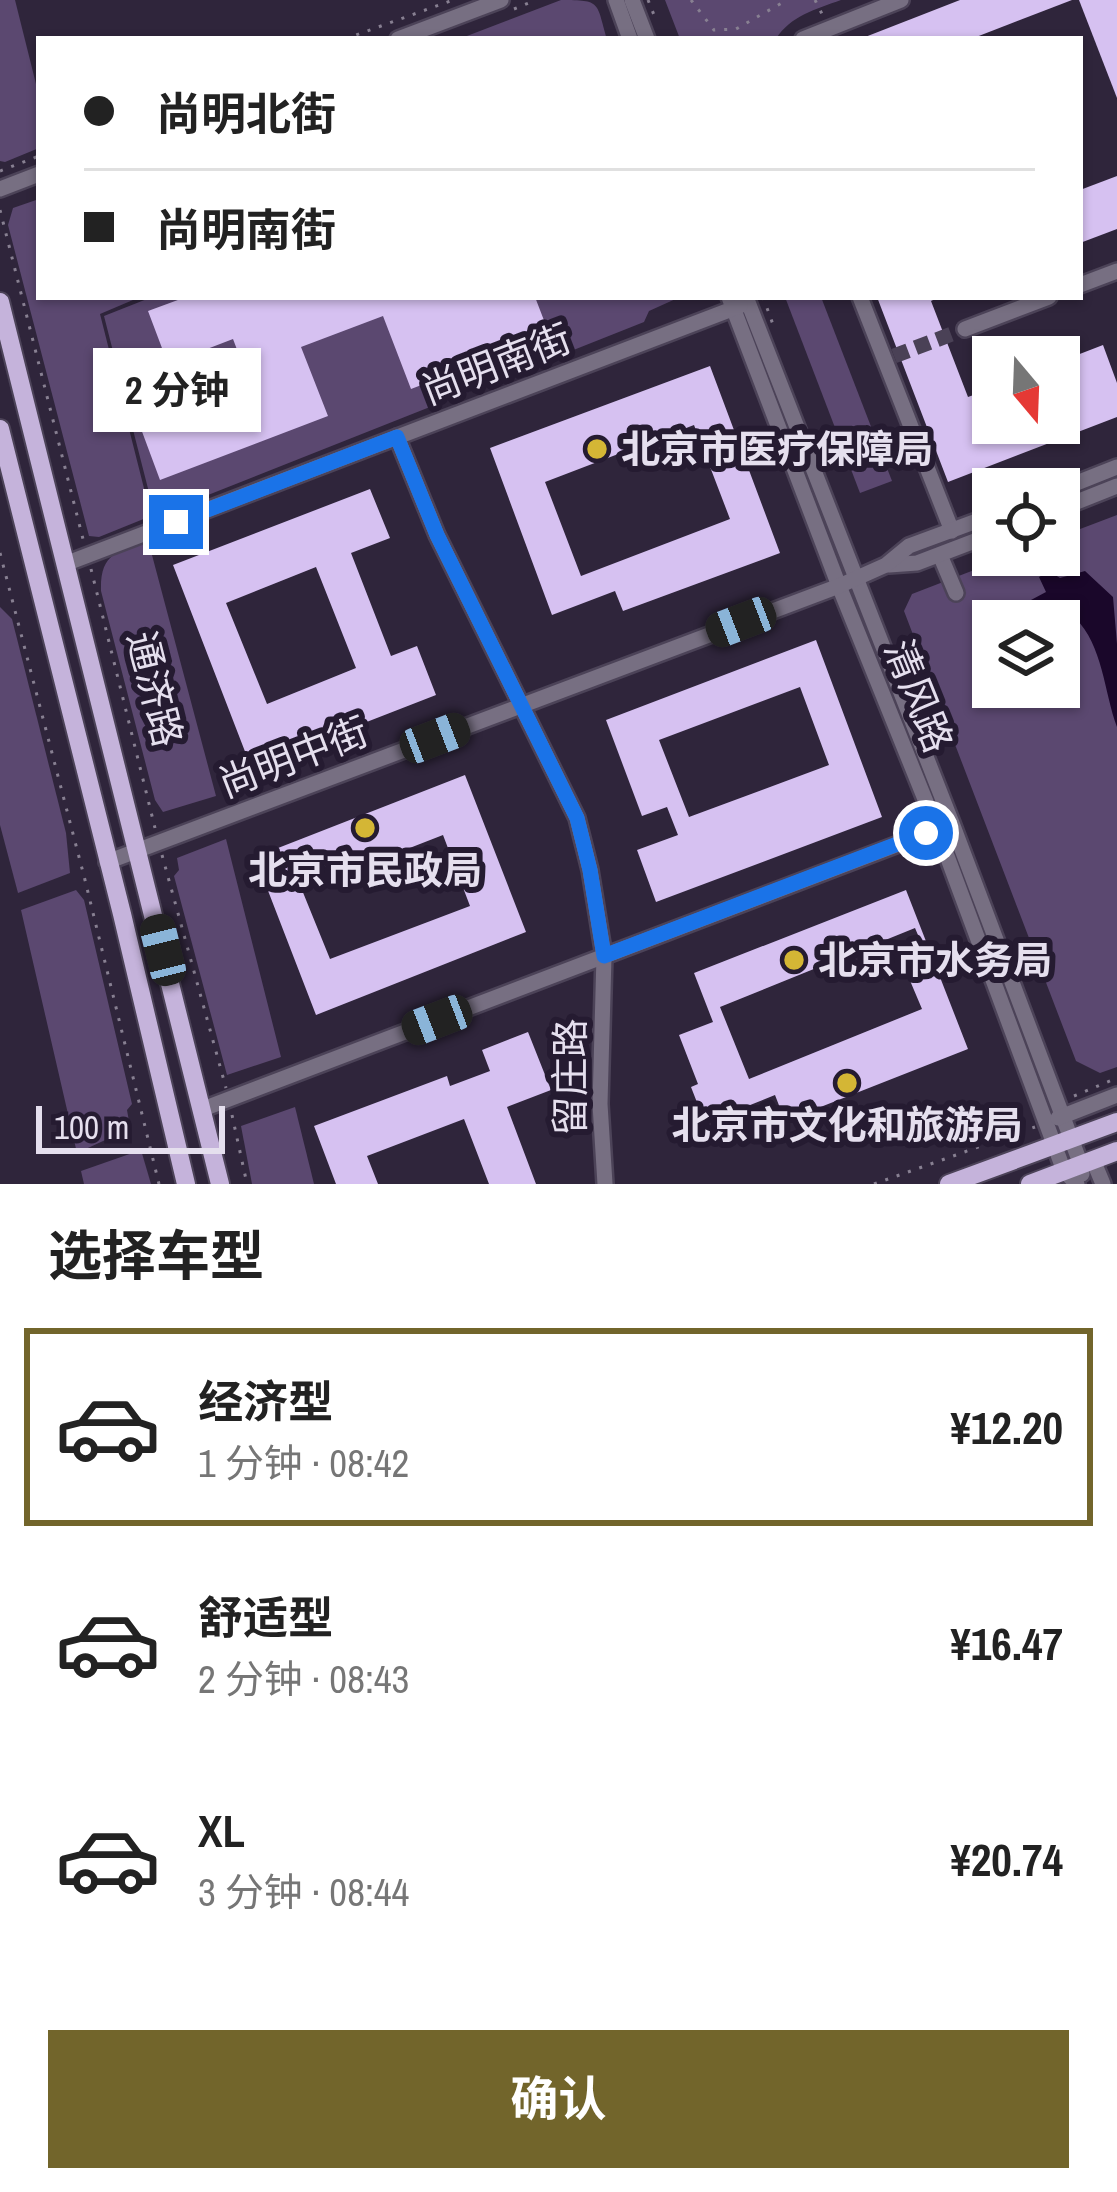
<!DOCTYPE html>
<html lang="zh">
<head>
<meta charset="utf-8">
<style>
	body { margin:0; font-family:"Archivo Narrow","Noto Sans SC",sans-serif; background:#f6f6f6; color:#222; height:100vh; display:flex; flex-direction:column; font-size:45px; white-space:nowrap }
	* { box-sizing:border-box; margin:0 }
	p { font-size:39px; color:#767676 }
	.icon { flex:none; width:66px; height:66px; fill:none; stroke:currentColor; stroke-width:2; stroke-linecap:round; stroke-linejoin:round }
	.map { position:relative; height:1184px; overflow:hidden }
	.sheet { display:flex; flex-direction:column; background:#fff; flex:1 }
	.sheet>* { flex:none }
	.hud { position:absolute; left:36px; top:36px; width:1047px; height:264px; border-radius:0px; box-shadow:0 3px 9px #0004; display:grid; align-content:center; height:264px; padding:0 48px; background:#fff }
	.needle { width:78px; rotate:161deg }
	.buttons { position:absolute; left:972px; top:336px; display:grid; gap:24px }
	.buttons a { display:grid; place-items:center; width:108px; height:108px; border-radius:0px; background:#fff; box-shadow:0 3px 9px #0004; font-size:60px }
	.scale { position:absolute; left:36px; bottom:30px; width:189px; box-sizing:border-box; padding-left:12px; border:6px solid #e5dfee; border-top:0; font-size:33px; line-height:42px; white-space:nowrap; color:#e5dfee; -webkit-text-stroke:9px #251b31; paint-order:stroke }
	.end { position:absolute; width:54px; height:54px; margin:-27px; border:15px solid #1a73e8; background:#fff; box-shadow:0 0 0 6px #fff }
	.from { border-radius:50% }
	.bubble { position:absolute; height:84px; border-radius:0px; background:#fff; box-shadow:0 3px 9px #0004; font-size:39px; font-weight:700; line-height:84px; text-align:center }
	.car { position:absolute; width:36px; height:72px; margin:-36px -18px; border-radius:15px; box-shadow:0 0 9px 3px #0007; background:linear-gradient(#222 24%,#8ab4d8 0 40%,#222 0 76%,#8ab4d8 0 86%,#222 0) }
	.hud b { display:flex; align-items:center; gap:42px; height:114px; font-size:45px }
	.hud b+b { border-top:3px solid #e0e0e0 }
	.hud i { width:30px; height:30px; background:#222 }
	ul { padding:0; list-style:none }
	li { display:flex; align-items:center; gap:36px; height:198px; margin:0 24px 18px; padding:0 24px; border:6px solid transparent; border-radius:0px }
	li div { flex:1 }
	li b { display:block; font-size:45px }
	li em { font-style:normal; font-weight:700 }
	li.on { border-color:#72652b }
	li>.icon { width:108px; height:108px; stroke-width:1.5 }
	h2 { padding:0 48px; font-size:54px; line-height:144px }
	.action { display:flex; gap:24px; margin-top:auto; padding:24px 48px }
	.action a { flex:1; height:138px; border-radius:0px; background:#72652b; color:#fff; font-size:48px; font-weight:700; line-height:138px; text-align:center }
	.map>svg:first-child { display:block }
	.green { fill:#5b4870; fill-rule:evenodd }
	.water { fill:#1a072a }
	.building { fill:#d6c1f1; fill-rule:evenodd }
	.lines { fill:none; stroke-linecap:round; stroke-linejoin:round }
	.minor-tunnel { stroke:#4a4156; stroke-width:15; stroke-dasharray:15 8; stroke-linecap:butt }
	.minor-casing { stroke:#4c4358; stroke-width:20 }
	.major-casing { stroke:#4c4358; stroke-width:22 }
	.path { stroke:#888092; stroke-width:3; stroke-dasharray:3 9; stroke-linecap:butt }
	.minor { stroke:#776f82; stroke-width:15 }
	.major { stroke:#c5b3db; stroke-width:18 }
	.route { stroke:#1a73e8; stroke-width:15 }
	.poi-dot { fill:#d4b635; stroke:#251b31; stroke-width:4.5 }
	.labels { text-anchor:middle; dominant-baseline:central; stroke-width:12; stroke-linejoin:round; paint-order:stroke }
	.street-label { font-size:39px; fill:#e5dfee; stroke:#251b31 }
	.poi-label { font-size:39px; font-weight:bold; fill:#e5dfee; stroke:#251b31; text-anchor:start }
</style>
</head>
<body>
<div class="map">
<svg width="1117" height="1184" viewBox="0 0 1117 1184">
	<rect width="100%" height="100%" fill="#2f253b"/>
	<g class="green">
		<polygon points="0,0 15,0 39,96 39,148 5,162 0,161"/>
		<path d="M 561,0 C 602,0 596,2 607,39 L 459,39 Z"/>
		<path d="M 665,0 L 841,0 C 816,9 790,16 776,39 L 680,39 Z"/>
		<polygon points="39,199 39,297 140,297 100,314 151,516 99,537 89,536 8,225 13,208"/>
		<polygon points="152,297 680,297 649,311 644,322 155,516 104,316"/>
		<polygon points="785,297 821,297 892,481 860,493"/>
		<path d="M 1117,515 L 1117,1067 L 1100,1073 L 1076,1061 L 904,611 L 912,594 L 1013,555 L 1059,555 L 1059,537 ZM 993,621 L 1059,621 L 1059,687 L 993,687 Z"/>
		<path d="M 148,540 L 216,796 L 163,812 L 155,800 L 101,591 C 100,553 117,552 148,540 Z"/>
		<polygon points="0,607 12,619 66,833 70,873 18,893 0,825"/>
		<polygon points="226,839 281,1057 227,1075 174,876 179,870 177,858"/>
		<polygon points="76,890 84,900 132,1104 127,1110 130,1127 127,1130 77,1153 21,910"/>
		<polygon points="295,1107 314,1184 252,1184 241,1126"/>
		<polygon points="141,1150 151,1184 84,1184 81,1171"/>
	</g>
	<path class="water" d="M 1049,571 L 1060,578 L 1085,571 L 1113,597 L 1117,644 L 1117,727 C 1104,692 1103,645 1075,618 C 1062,606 1044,611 1031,600 L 1046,592 L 1039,577 Z"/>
	<g class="building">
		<polygon points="960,0 1072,0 971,39 860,39"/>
		<polygon points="1079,0 1117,0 1117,98"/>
		<polygon points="1117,176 1117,229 1080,243 1080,190"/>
		<polygon points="186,297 535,297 550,336 411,389 383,316 301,347 328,416 160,480 134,410 244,368 233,339 168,364 148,311"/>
		<polygon points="877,297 939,297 931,301 968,397 993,388 993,423 1059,423 1059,362 1103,345 1117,383 1117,417 948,482"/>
		<path d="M 710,366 L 780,553 L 623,611 L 615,591 L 552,615 L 490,448 ZM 694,425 L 730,519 L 581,576 L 545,482 Z"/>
		<path d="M 370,489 L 390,538 L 351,553 L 391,656 L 417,646 L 436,695 L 251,767 L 173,565 ZM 316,567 L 356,668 L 267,704 L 226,603 Z"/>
		<path d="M 816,640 L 882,817 L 656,902 L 637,850 L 678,835 L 667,807 L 642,816 L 606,720 ZM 800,687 L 829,765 L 689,817 L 659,740 Z"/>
		<path d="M 465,775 L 526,932 L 316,1015 L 255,857 ZM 443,835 L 470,906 L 330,959 L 302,890 Z"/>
		<path d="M 906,890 L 968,1049 L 785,1121 L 775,1095 L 705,1123 L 691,1087 L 698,1084 L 679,1035 L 713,1022 L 694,973 ZM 915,928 L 926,954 L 903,964 L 922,1009 L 749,1079 L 720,1007 Z"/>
		<polygon points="528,1032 551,1090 507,1107 536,1184 489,1184 464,1119 367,1156 378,1184 336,1184 314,1126 447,1076 450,1086 490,1071 482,1050"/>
	</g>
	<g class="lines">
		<polyline class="minor-tunnel" points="894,356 965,329"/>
		<defs>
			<g id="minor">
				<polyline points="616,0 630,39"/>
				<polyline points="632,0 647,39"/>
				<polyline points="398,39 501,0"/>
				<polyline points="803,39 901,0"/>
				<polyline points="0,189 39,174"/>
				<polyline points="1080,285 1117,271"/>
				<polyline points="729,297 839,586 937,829 1064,1171 1077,1184"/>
				<polyline points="746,297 952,823 1081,1165 1082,1174"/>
				<polyline points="860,297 952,531"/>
				<polyline points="965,329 1049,297"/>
				<polyline points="397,437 437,535 577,818 590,870 604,956 600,1104 605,1184"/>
				<polyline points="1059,490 1117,467"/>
				<polyline points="1059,509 1117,486"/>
				<polyline points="940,555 956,593"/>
				<polyline points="65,564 740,306"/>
				<polyline points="889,565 917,563 993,534"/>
				<polyline points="107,862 839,586 886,565 909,546 993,515"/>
				<polyline points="203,1109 943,827"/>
				<polyline points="1058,1118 1117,1095"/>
				<polyline points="1093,1160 1103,1184"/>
			</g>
			<g id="major">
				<polyline points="0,302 220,1184"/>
				<polyline points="0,429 122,914 186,1184"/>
				<polyline points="949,1184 1117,1122"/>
				<polyline points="1030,1184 1117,1151"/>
			</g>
		</defs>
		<use href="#minor" class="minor-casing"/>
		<use href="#major" class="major-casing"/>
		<g class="path">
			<polyline points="648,0 654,15"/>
			<polyline points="691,0 714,30 736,29 787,0"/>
			<polyline points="815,0 822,14"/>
			<polyline points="514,9 536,0"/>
			<polyline points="345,39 453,0"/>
			<polyline points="0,171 39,156"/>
			<polyline points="0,210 84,543"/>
			<polyline points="763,297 775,330"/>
			<polyline points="0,553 85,880 159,1184"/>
			<polyline points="91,569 155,828"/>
			<polyline points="162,855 226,1088"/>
			<polyline points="1074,1096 1117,1078"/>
			<polyline points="232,1115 247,1184"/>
			<polyline points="874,1184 1035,1127"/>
		</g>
		<use href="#minor" class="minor"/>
		<use href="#major" class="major"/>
	</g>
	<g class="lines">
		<polyline class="route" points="176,522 397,437 437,535 577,818 590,870 604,956 926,833"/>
	</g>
	<g class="poi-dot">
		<circle cx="597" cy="449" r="12"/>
		<circle cx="365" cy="828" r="12"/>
		<circle cx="794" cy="960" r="12"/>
		<circle cx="847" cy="1083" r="12"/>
	</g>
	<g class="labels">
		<g class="street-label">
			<text transform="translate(496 364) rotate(-21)">尚明南街</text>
			<text transform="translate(155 689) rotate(76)">通济路</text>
			<text transform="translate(919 696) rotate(68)">清风路</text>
			<text transform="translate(293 757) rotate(-21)">尚明中街</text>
			<text transform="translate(570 1077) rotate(-90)">留庄路</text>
		</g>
		<g class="poi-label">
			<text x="621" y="449">北京市医疗保障局</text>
			<text x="365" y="870" text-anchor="middle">北京市民政局</text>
			<text x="818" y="960">北京市水务局</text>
			<text x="847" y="1125" text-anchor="middle">北京市文化和旅游局</text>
		</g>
	</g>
</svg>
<div class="buttons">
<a><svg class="needle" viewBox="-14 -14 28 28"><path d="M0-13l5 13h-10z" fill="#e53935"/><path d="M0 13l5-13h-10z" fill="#767676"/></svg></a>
<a><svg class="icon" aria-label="locate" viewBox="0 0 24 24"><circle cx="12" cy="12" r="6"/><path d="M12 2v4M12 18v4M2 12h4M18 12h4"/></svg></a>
<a><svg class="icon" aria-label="layers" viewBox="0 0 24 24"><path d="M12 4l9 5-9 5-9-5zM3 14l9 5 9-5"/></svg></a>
</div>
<div class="scale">100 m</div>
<i class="end from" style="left:926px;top:833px"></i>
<i class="end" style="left:176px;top:522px"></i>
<div class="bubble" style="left:93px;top:348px;width:168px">2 分钟</div>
<i class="car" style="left:741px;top:622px;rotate:249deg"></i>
<i class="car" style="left:435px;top:738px;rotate:69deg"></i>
<i class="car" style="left:163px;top:950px;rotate:346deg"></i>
<i class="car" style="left:437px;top:1020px;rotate:249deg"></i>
<div class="hud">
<b><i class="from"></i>尚明北街</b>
<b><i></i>尚明南街</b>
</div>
</div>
<section class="sheet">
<h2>选择车型</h2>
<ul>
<li class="on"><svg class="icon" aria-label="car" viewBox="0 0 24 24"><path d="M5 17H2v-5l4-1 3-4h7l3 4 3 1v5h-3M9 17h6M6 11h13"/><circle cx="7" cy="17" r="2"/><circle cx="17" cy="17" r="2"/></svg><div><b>经济型</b><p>1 分钟 · 08:42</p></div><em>¥12.20</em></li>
<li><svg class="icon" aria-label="car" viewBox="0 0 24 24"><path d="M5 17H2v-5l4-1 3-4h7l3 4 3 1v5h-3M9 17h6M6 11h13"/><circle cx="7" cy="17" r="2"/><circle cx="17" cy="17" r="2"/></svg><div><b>舒适型</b><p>2 分钟 · 08:43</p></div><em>¥16.47</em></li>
<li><svg class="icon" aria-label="car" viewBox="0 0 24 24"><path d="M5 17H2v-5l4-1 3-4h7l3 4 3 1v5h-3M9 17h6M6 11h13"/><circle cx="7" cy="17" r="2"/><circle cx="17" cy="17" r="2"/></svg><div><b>XL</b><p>3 分钟 · 08:44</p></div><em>¥20.74</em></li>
</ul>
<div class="action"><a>确认</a></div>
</section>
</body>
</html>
